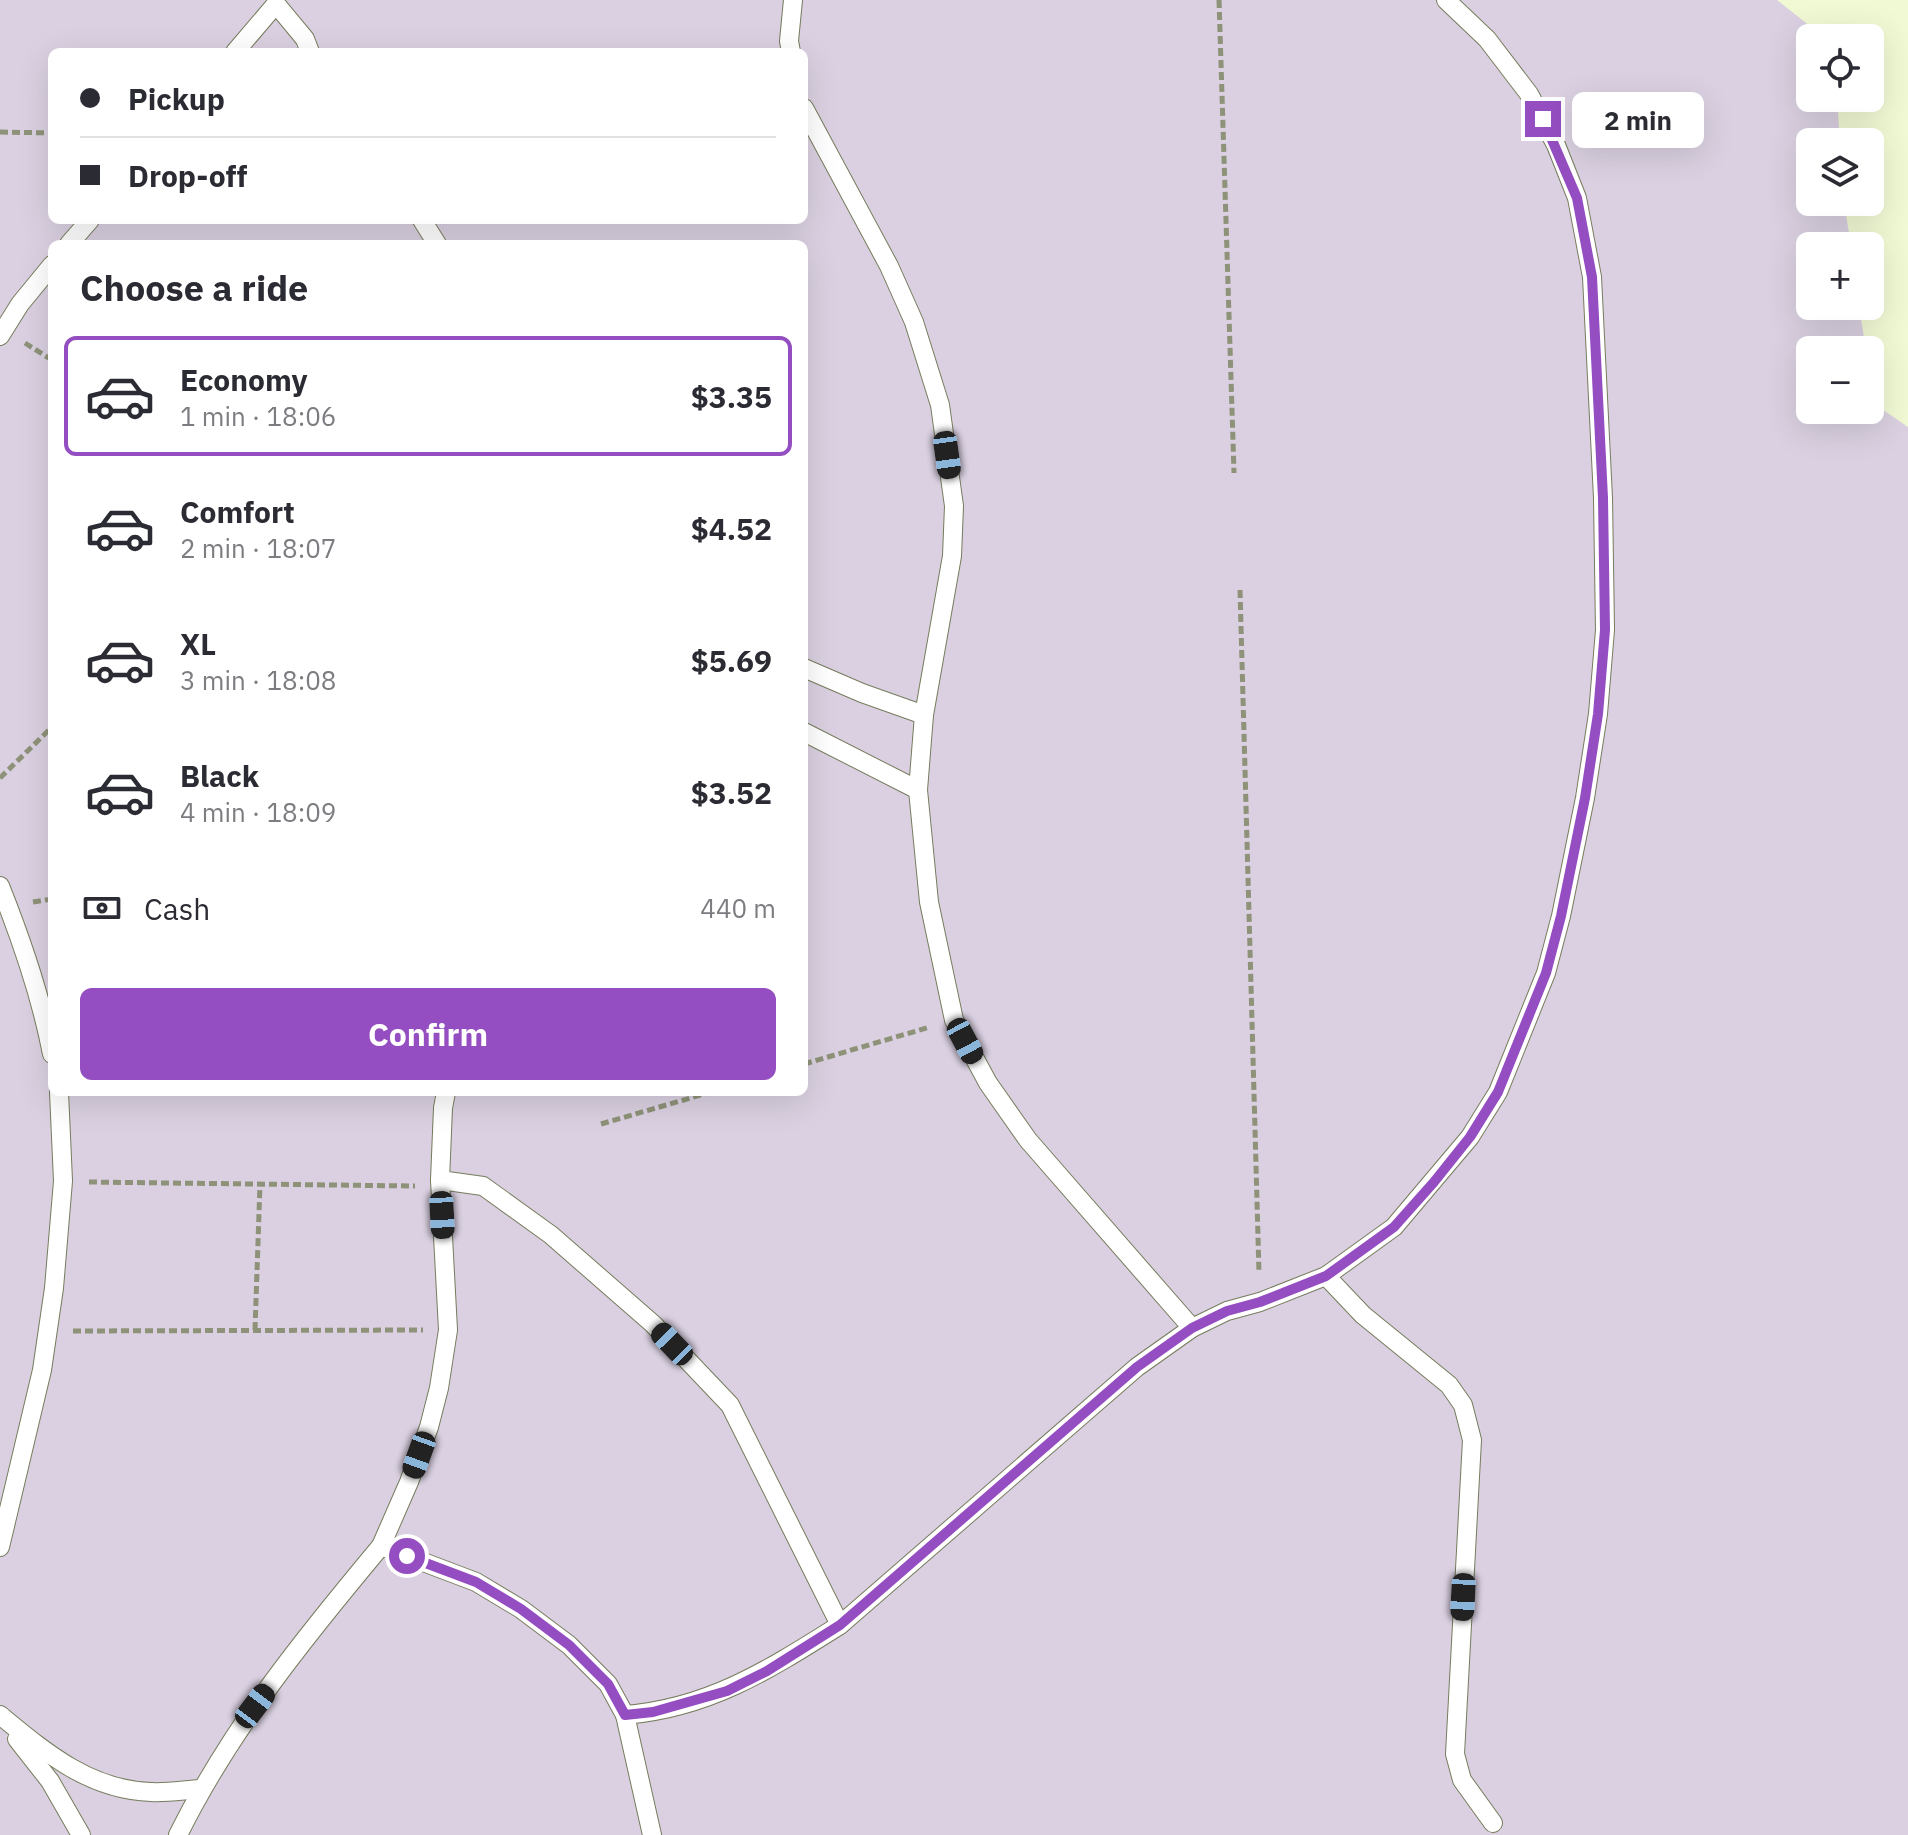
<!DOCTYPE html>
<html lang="en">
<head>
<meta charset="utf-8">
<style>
	body { margin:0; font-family:"IBM Plex Sans",sans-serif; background:#f7f7f7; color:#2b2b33; height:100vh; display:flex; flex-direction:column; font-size:30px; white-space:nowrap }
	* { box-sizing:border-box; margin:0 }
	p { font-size:26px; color:#7c7c81 }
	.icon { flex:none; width:44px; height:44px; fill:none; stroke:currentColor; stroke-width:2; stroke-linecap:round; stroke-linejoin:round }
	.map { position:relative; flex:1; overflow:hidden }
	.details { position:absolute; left:48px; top:240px; width:760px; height:856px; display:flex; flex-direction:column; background:#fff; border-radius:12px; box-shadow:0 8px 32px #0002 }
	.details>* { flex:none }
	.guide { position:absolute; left:48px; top:48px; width:760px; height:176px; border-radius:12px; box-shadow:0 8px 32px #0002; display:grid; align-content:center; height:176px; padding:0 32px; background:#fff }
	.controls { position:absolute; left:1796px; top:24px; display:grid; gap:16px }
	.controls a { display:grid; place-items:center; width:88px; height:88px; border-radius:12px; background:#fff; box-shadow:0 8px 32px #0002; font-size:40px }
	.end { position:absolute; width:36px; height:36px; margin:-18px; border:10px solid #954ec1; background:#fff; box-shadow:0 0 0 4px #fff }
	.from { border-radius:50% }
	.bubble { position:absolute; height:56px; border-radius:12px; background:#fff; box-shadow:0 8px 32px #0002; font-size:26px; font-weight:800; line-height:56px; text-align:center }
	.car { position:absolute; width:24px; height:48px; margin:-24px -12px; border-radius:10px; box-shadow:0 0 6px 2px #0007; background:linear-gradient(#222 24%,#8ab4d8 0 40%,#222 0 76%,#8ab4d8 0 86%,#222 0) }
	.guide b { display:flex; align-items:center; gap:28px; height:76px; font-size:30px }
	.guide b+b { border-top:2px solid #e1e1e2 }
	.guide i { width:20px; height:20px; background:#2b2b33 }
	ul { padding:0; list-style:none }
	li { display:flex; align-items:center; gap:24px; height:120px; margin:0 16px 12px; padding:0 16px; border:4px solid transparent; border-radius:12px }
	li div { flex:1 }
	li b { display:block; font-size:30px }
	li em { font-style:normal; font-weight:800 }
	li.current { border-color:#954ec1 }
	li>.icon { width:72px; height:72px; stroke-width:1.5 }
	h2 { padding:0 32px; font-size:36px; line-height:96px }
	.pay { display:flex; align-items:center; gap:20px; height:88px; padding:0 32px; font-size:30px }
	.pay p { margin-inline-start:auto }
	.action { display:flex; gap:16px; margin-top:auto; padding:16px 32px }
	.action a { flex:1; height:92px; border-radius:12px; background:#954ec1; color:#fff; font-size:32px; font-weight:800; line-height:92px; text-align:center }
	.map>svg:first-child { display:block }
	.green { fill:#dad0e1; fill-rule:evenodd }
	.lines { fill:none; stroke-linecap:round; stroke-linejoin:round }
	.lane-casing { stroke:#767c5c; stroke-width:20 }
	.path { stroke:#8d9278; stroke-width:5; stroke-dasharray:8 4; stroke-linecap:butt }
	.lane { stroke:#fff; stroke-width:18 }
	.route { stroke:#954ec1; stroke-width:10 }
</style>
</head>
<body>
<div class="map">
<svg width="1908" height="1835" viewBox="0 0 1908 1835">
	<rect width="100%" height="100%" fill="#f1f9d4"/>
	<path class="green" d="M 0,0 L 1777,0 L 1825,38 L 1810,38 L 1810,98 L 1837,98 L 1840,142 L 1810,142 L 1810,202 L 1844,202 L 1851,246 L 1810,246 L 1810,306 L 1859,306 L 1866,350 L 1810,350 L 1810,410 L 1870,410 L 1870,381 L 1873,403 L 1908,427 L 1908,1835 L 0,1835 ZM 52,52 L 804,52 L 804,220 L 52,220 ZM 52,244 L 804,244 L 804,1092 L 52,1092 Z"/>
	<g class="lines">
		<defs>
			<g id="lane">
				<polyline points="235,52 276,4 305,39 310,52"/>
				<polyline points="791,52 789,41 793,0"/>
				<polyline points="804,108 889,266 914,322 940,405 954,506 952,556 924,715 918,790 929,902 954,1020 988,1083 1028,1140 1192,1328 1227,1311 1260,1302 1326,1276 1394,1227 1470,1137 1498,1092 1546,973 1561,916 1585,798 1598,714 1605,630 1603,498 1592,277 1577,198 1556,145 1529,94 1487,39 1446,0"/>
				<polyline points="422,220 437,244"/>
				<polyline points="69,244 90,220"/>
				<polyline points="0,336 20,304 52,265"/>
				<polyline points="804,668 862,693 924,715"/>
				<polyline points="804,732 918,790"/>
				<path d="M 0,886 C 22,941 41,996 52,1054"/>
				<polyline points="1326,1276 1363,1315 1449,1385 1463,1405 1472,1440 1455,1754 1462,1780 1493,1823"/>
				<polyline points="381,1546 409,1482 429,1427 439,1388 448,1330 440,1180"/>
				<polyline points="0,1547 42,1370 54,1288 63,1181 59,1092"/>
				<polyline points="840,1625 1137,1367 1192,1328"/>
				<path d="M 0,1715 C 45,1752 89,1790 151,1792 C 167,1793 184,1790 201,1789"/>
				<polyline points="625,1715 652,1835"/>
				<polyline points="17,1739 50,1781 81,1835"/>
				<path d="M 178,1835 C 231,1728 305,1637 381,1546 L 476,1582 L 521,1609 L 569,1645 L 608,1684 L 625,1715 C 710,1708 770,1669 840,1625 L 730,1405 L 653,1324 L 551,1235 L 483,1186 L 440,1180 L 443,1108 L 446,1092"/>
			</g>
		</defs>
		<use href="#lane" class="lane-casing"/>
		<g class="path">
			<polyline points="1219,0 1234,473"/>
			<polyline points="0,132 52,133"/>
			<polyline points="25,343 52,360"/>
			<polyline points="1240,590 1259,1273"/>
			<polyline points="0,778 52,727"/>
			<polyline points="33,902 52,899"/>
			<polyline points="804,1064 930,1027"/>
			<polyline points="601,1124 711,1092"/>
			<polyline points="89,1182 415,1186"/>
			<polyline points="255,1330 260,1184"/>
			<polyline points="73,1331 423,1330"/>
		</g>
		<use href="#lane" class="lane"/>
	</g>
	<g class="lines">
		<polyline class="route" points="407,1556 476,1582 521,1609 569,1645 608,1684 625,1715 653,1712 727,1691 767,1671 840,1625 1137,1367 1192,1328 1227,1311 1260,1302 1326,1276 1394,1227 1434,1182 1470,1137 1498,1092 1546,973 1561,916 1585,798 1598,714 1605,630 1603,498 1592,277 1577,198 1543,119"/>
	</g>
</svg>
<div class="controls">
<a><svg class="icon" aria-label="locate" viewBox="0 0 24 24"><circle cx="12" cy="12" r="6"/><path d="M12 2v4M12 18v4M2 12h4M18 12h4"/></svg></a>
<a><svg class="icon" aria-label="layers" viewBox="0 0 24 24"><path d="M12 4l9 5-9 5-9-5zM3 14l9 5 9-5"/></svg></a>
<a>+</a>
<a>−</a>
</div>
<i class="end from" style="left:407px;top:1556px"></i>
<i class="end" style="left:1543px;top:119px"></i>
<div class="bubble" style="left:1572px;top:92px;width:132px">2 min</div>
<i class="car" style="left:947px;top:455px;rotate:172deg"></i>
<i class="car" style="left:965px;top:1041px;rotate:152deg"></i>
<i class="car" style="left:442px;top:1215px;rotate:177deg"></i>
<i class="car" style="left:672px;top:1344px;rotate:316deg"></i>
<i class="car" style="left:419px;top:1455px;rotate:200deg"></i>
<i class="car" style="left:1463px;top:1597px;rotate:183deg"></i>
<i class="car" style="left:255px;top:1706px;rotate:37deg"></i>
<div class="guide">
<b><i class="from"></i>Pickup</b>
<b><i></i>Drop-off</b>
</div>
<section class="details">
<h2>Choose a ride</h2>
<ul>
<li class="current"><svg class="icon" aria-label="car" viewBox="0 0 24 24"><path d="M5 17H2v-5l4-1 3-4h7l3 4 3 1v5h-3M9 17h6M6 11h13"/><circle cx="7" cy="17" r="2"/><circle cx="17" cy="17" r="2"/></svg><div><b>Economy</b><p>1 min · 18:06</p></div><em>$3.35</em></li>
<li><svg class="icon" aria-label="car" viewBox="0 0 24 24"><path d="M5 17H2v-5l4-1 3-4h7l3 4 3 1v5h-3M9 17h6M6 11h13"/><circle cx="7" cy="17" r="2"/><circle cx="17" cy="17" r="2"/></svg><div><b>Comfort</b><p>2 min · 18:07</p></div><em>$4.52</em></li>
<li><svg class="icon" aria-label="car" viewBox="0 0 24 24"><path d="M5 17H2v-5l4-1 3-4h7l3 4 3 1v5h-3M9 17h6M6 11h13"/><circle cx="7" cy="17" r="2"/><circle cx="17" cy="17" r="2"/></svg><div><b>XL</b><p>3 min · 18:08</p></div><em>$5.69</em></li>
<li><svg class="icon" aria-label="car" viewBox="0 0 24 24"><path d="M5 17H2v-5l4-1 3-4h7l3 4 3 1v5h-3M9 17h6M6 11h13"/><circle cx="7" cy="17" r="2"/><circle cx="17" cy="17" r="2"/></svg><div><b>Black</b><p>4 min · 18:09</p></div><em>$3.52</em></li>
</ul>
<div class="pay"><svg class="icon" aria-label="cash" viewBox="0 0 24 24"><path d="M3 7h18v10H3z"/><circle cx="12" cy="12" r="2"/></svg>Cash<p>440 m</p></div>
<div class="action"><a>Confirm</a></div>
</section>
</div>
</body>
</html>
